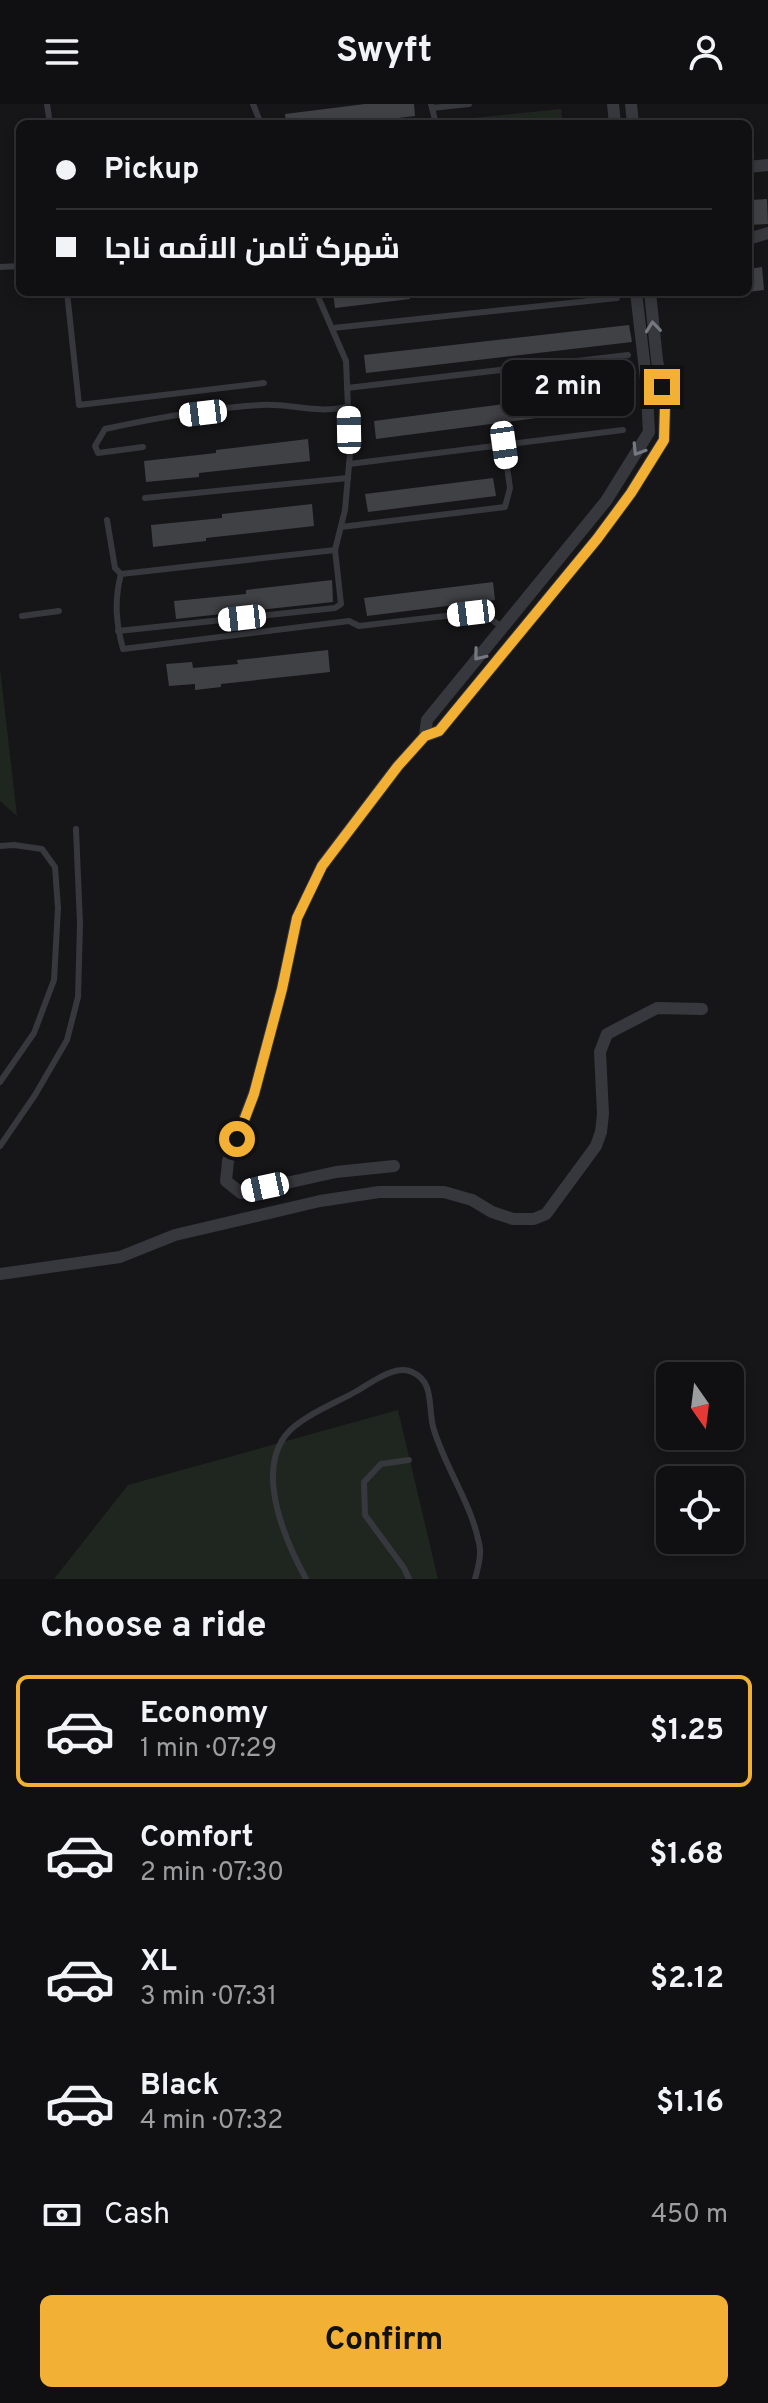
<!DOCTYPE html>
<html lang="en">
<head>
<meta charset="utf-8">
<style>
	body { margin:0; font-family:Overpass,Cairo,sans-serif; background:#19191b; color:#f1f3f6; height:100vh; display:flex; flex-direction:column; font-size:30px; white-space:nowrap }
	* { box-sizing:border-box; margin:0 }
	p { font-size:26px; color:#9c9d9f }
	.icon { flex:none; width:44px; height:44px; fill:none; stroke:currentColor; stroke-width:2; stroke-linecap:round; stroke-linejoin:round }
	.map { position:relative; height:1475px; overflow:hidden }
	.panel { display:flex; flex-direction:column; background:#101012; flex:1 }
	.panel>* { flex:none }
	.guide { position:absolute; left:16px; top:16px; width:736px; height:176px; border-radius:12px; box-shadow:0 4px 12px #0003,0 0 0 2px #303032; display:grid; align-content:center; height:176px; padding:0 40px; background:#101012 }
	.needle { width:52px; rotate:166deg }
	.buttons { position:absolute; left:656px; top:1258px; display:grid; gap:16px }
	.buttons a { display:grid; place-items:center; width:88px; height:88px; border-radius:12px; background:#101012; box-shadow:0 4px 12px #0003,0 0 0 2px #303032; font-size:40px }
	.end { position:absolute; width:36px; height:36px; margin:-18px; border:10px solid #f2b134; background:#111; box-shadow:0 0 0 4px #111 }
	.from { border-radius:50% }
	.bubble { position:absolute; height:56px; border-radius:12px; background:#101012; box-shadow:0 4px 12px #0003,0 0 0 2px #303032; font-size:26px; font-weight:700; line-height:56px; text-align:center }
	.car { position:absolute; width:24px; height:48px; margin:-24px -12px; border-radius:10px; box-shadow:0 0 6px 2px #0007; background:linear-gradient(#fff 24%,#345 0 40%,#fff 0 76%,#345 0 86%,#fff 0) }
	.guide b { display:flex; align-items:center; gap:28px; height:76px; font-size:30px }
	.guide b+b { border-top:2px solid #303032 }
	.guide i { width:20px; height:20px; background:#f1f3f6 }
	ul { padding:0; list-style:none }
	li { display:flex; align-items:center; gap:24px; height:112px; margin:0 16px 12px; padding:0 24px; border:4px solid transparent; border-radius:12px }
	li div { flex:1 }
	li b { display:block; font-size:30px }
	li em { font-style:normal; font-weight:700 }
	li.selected { border-color:#f2b134 }
	li>.icon { width:72px; height:72px; stroke-width:1.5 }
	h2 { padding:0 40px; font-size:36px; line-height:96px }
	.pay { display:flex; align-items:center; gap:20px; height:88px; padding:0 40px; font-size:30px }
	.pay p { margin-inline-start:auto }
	.action { display:flex; gap:16px; margin-top:auto; padding:16px 40px }
	.action a { flex:1; height:92px; border-radius:12px; background:#f2b134; color:#111; font-size:32px; font-weight:700; line-height:92px; text-align:center }
	header { display:flex; justify-content:space-between; align-items:center; height:104px; padding:0 40px; background:#101012; font-size:36px; font-weight:700 }
	.map>svg:first-child { display:block }
	.green { fill:#1e261f }
	.building { fill:#404145 }
	.lines { fill:none; stroke-linecap:round; stroke-linejoin:round }
	.lane { stroke:#37383d; stroke-width:6 }
	.street { stroke:#37383d; stroke-width:12 }
	.oneway { stroke:#757881 }
	.route { stroke:#f2b134; stroke-width:10 }
</style>
</head>
<body>
<header><svg class="icon" aria-label="menu" viewBox="0 0 24 24"><path d="M4 6h16M4 12h16M4 18h16"/></svg>Swyft<svg class="icon" aria-label="person" viewBox="0 0 24 24"><circle cx="12" cy="8" r="4"/><path d="M4 21q1-7 8-7t8 7"/></svg></header>
<div class="map">
<svg width="768" height="1475" viewBox="0 0 768 1475">
	<rect width="100%" height="100%" fill="#161618"/>
	<g class="green">
		<polygon points="561,5 563,20 464,20 463,15"/>
		<polygon points="0,564 17,712 0,697"/>
		<polygon points="398,1306 438,1475 54,1475 128,1381"/>
	</g>
	<g class="building">
		<polygon points="365,0 414,0 415,12 348,20 286,20 285,10"/>
		<polygon points="767,95 768,120 748,121 748,96"/>
		<polygon points="762,163 764,186 748,188 748,165"/>
		<polygon points="333,188 409,188 410,195 335,204"/>
		<polygon points="629,221 632,238 366,269 364,251"/>
		<polygon points="634,283 636,301 376,335 374,317"/>
		<polygon points="308,335 310,357 199,369 199,373 146,378 144,357 216,349 216,346"/>
		<polygon points="493,374 496,392 368,408 365,390"/>
		<polygon points="312,400 314,422 206,434 206,437 153,443 151,421 222,414 222,410"/>
		<polygon points="332,476 333,498 176,515 174,497 246,490 246,486"/>
		<polygon points="493,478 495,496 367,512 364,494"/>
		<polygon points="328,546 330,568 221,580 221,583 195,586 195,580 169,582 166,560 192,558 193,564 238,560 237,556"/>
	</g>
	<g class="lines">
		<g class="lane">
			<polyline points="47,0 50,20"/>
			<polyline points="253,0 261,20"/>
			<polyline points="431,0 436,20"/>
			<polyline points="432,4 469,0"/>
			<polyline points="0,163 20,162"/>
			<polyline points="67,188 79,301 264,279"/>
			<polyline points="333,224 617,194"/>
			<polyline points="347,284 628,251"/>
			<path d="M 143,343 L 98,349 L 95,342 L 105,325 C 156,314 209,304 261,301 C 290,299 320,311 348,302"/>
			<polyline points="349,360 623,326"/>
			<polyline points="145,394 348,374"/>
			<polyline points="107,416 115,464 121,470"/>
			<polyline points="341,423 505,403 510,384 504,341"/>
			<path d="M 121,470 C 114,497 116,519 123,545 L 349,517 L 359,522 L 471,509 L 488,513 L 502,523"/>
			<polyline points="121,470 335,446"/>
			<polyline points="22,512 59,507"/>
			<polyline points="118,527 335,504 341,500 335,446 345,406 350,350 346,257 316,188"/>
			<polyline points="0,742 14,741 42,745 55,763 58,804 54,876 34,929 0,978"/>
			<polyline points="0,1042 35,991 67,936 78,893 80,820 76,725"/>
			<polyline points="409,1356 381,1360 364,1378 365,1411 404,1464 409,1475"/>
			<path d="M 306,1475 C 286,1438 256,1371 285,1332 C 299,1313 336,1299 357,1287 C 371,1279 395,1260 412,1268 C 436,1278 427,1306 434,1326 C 446,1365 471,1399 479,1439 C 482,1450 478,1464 475,1475"/>
		</g>
		<g class="street">
			<polyline points="613,0 615,20"/>
			<polyline points="631,0 633,20"/>
			<polyline points="748,63 768,61"/>
			<polyline points="748,135 768,129"/>
			<polyline points="636,188 646,275 649,328 606,397 427,616 425,632 439,627 597,435 631,389 664,336 665,302 657,256 650,188"/>
			<polyline points="394,1062 336,1068 241,1089 226,1077 228,1057 254,990 282,885 297,814 322,762 398,662 425,632"/>
			<polyline points="0,1170 120,1153 175,1131 320,1097 379,1088 444,1088 472,1096 492,1108 513,1115 534,1115 546,1110 596,1042 601,1028 603,1010 600,948 607,930 657,904 702,905"/>
		</g>
	</g>
	<defs><path id="oneway-chevron" d="M-2-3.5L2.5 0L-2 3.5" fill="none" stroke-width="1.6" stroke-linecap="round" stroke-linejoin="round" transform="scale(2)"/></defs>
	<g class="oneway">
		<use href="#oneway-chevron" transform="translate(653 223) rotate(-96)"/>
		<use href="#oneway-chevron" transform="translate(638 346) rotate(122)"/>
		<use href="#oneway-chevron" transform="translate(479 551) rotate(129)"/>
	</g>
	<g class="lines">
		<polyline class="route" points="237,1035 254,990 282,885 297,814 322,762 398,662 425,632 439,627 597,435 631,389 664,336 665,302 662,283"/>
	</g>
</svg>
<div class="buttons">
<a><svg class="needle" viewBox="-14 -14 28 28"><path d="M0-13l5 13h-10z" fill="#e53935"/><path d="M0 13l5-13h-10z" fill="#9c9d9f"/></svg></a>
<a><svg class="icon" aria-label="locate" viewBox="0 0 24 24"><circle cx="12" cy="12" r="6"/><path d="M12 2v4M12 18v4M2 12h4M18 12h4"/></svg></a>
</div>
<i class="end from" style="left:237px;top:1035px"></i>
<i class="end" style="left:662px;top:283px"></i>
<div class="bubble" style="left:502px;top:256px;width:132px">2 min</div>
<i class="car" style="left:203px;top:309px;rotate:263deg"></i>
<i class="car" style="left:349px;top:326px;rotate:359deg"></i>
<i class="car" style="left:504px;top:341px;rotate:172deg"></i>
<i class="car" style="left:471px;top:509px;rotate:263deg"></i>
<i class="car" style="left:242px;top:514px;rotate:264deg"></i>
<i class="car" style="left:265px;top:1083px;rotate:258deg"></i>
<div class="guide">
<b><i class="from"></i>Pickup</b>
<b><i></i>شهرک ثامن الائمه ناجا</b>
</div>
</div>
<section class="panel">
<h2>Choose a ride</h2>
<ul>
<li class="selected"><svg class="icon" aria-label="car" viewBox="0 0 24 24"><path d="M5 17H2v-5l4-1 3-4h7l3 4 3 1v5h-3M9 17h6M6 11h13"/><circle cx="7" cy="17" r="2"/><circle cx="17" cy="17" r="2"/></svg><div><b>Economy</b><p>1 min · 07:29</p></div><em>$1.25</em></li>
<li><svg class="icon" aria-label="car" viewBox="0 0 24 24"><path d="M5 17H2v-5l4-1 3-4h7l3 4 3 1v5h-3M9 17h6M6 11h13"/><circle cx="7" cy="17" r="2"/><circle cx="17" cy="17" r="2"/></svg><div><b>Comfort</b><p>2 min · 07:30</p></div><em>$1.68</em></li>
<li><svg class="icon" aria-label="car" viewBox="0 0 24 24"><path d="M5 17H2v-5l4-1 3-4h7l3 4 3 1v5h-3M9 17h6M6 11h13"/><circle cx="7" cy="17" r="2"/><circle cx="17" cy="17" r="2"/></svg><div><b>XL</b><p>3 min · 07:31</p></div><em>$2.12</em></li>
<li><svg class="icon" aria-label="car" viewBox="0 0 24 24"><path d="M5 17H2v-5l4-1 3-4h7l3 4 3 1v5h-3M9 17h6M6 11h13"/><circle cx="7" cy="17" r="2"/><circle cx="17" cy="17" r="2"/></svg><div><b>Black</b><p>4 min · 07:32</p></div><em>$1.16</em></li>
</ul>
<div class="pay"><svg class="icon" aria-label="cash" viewBox="0 0 24 24"><path d="M3 7h18v10H3z"/><circle cx="12" cy="12" r="2"/></svg>Cash<p>450 m</p></div>
<div class="action"><a>Confirm</a></div>
</section>
</body>
</html>
